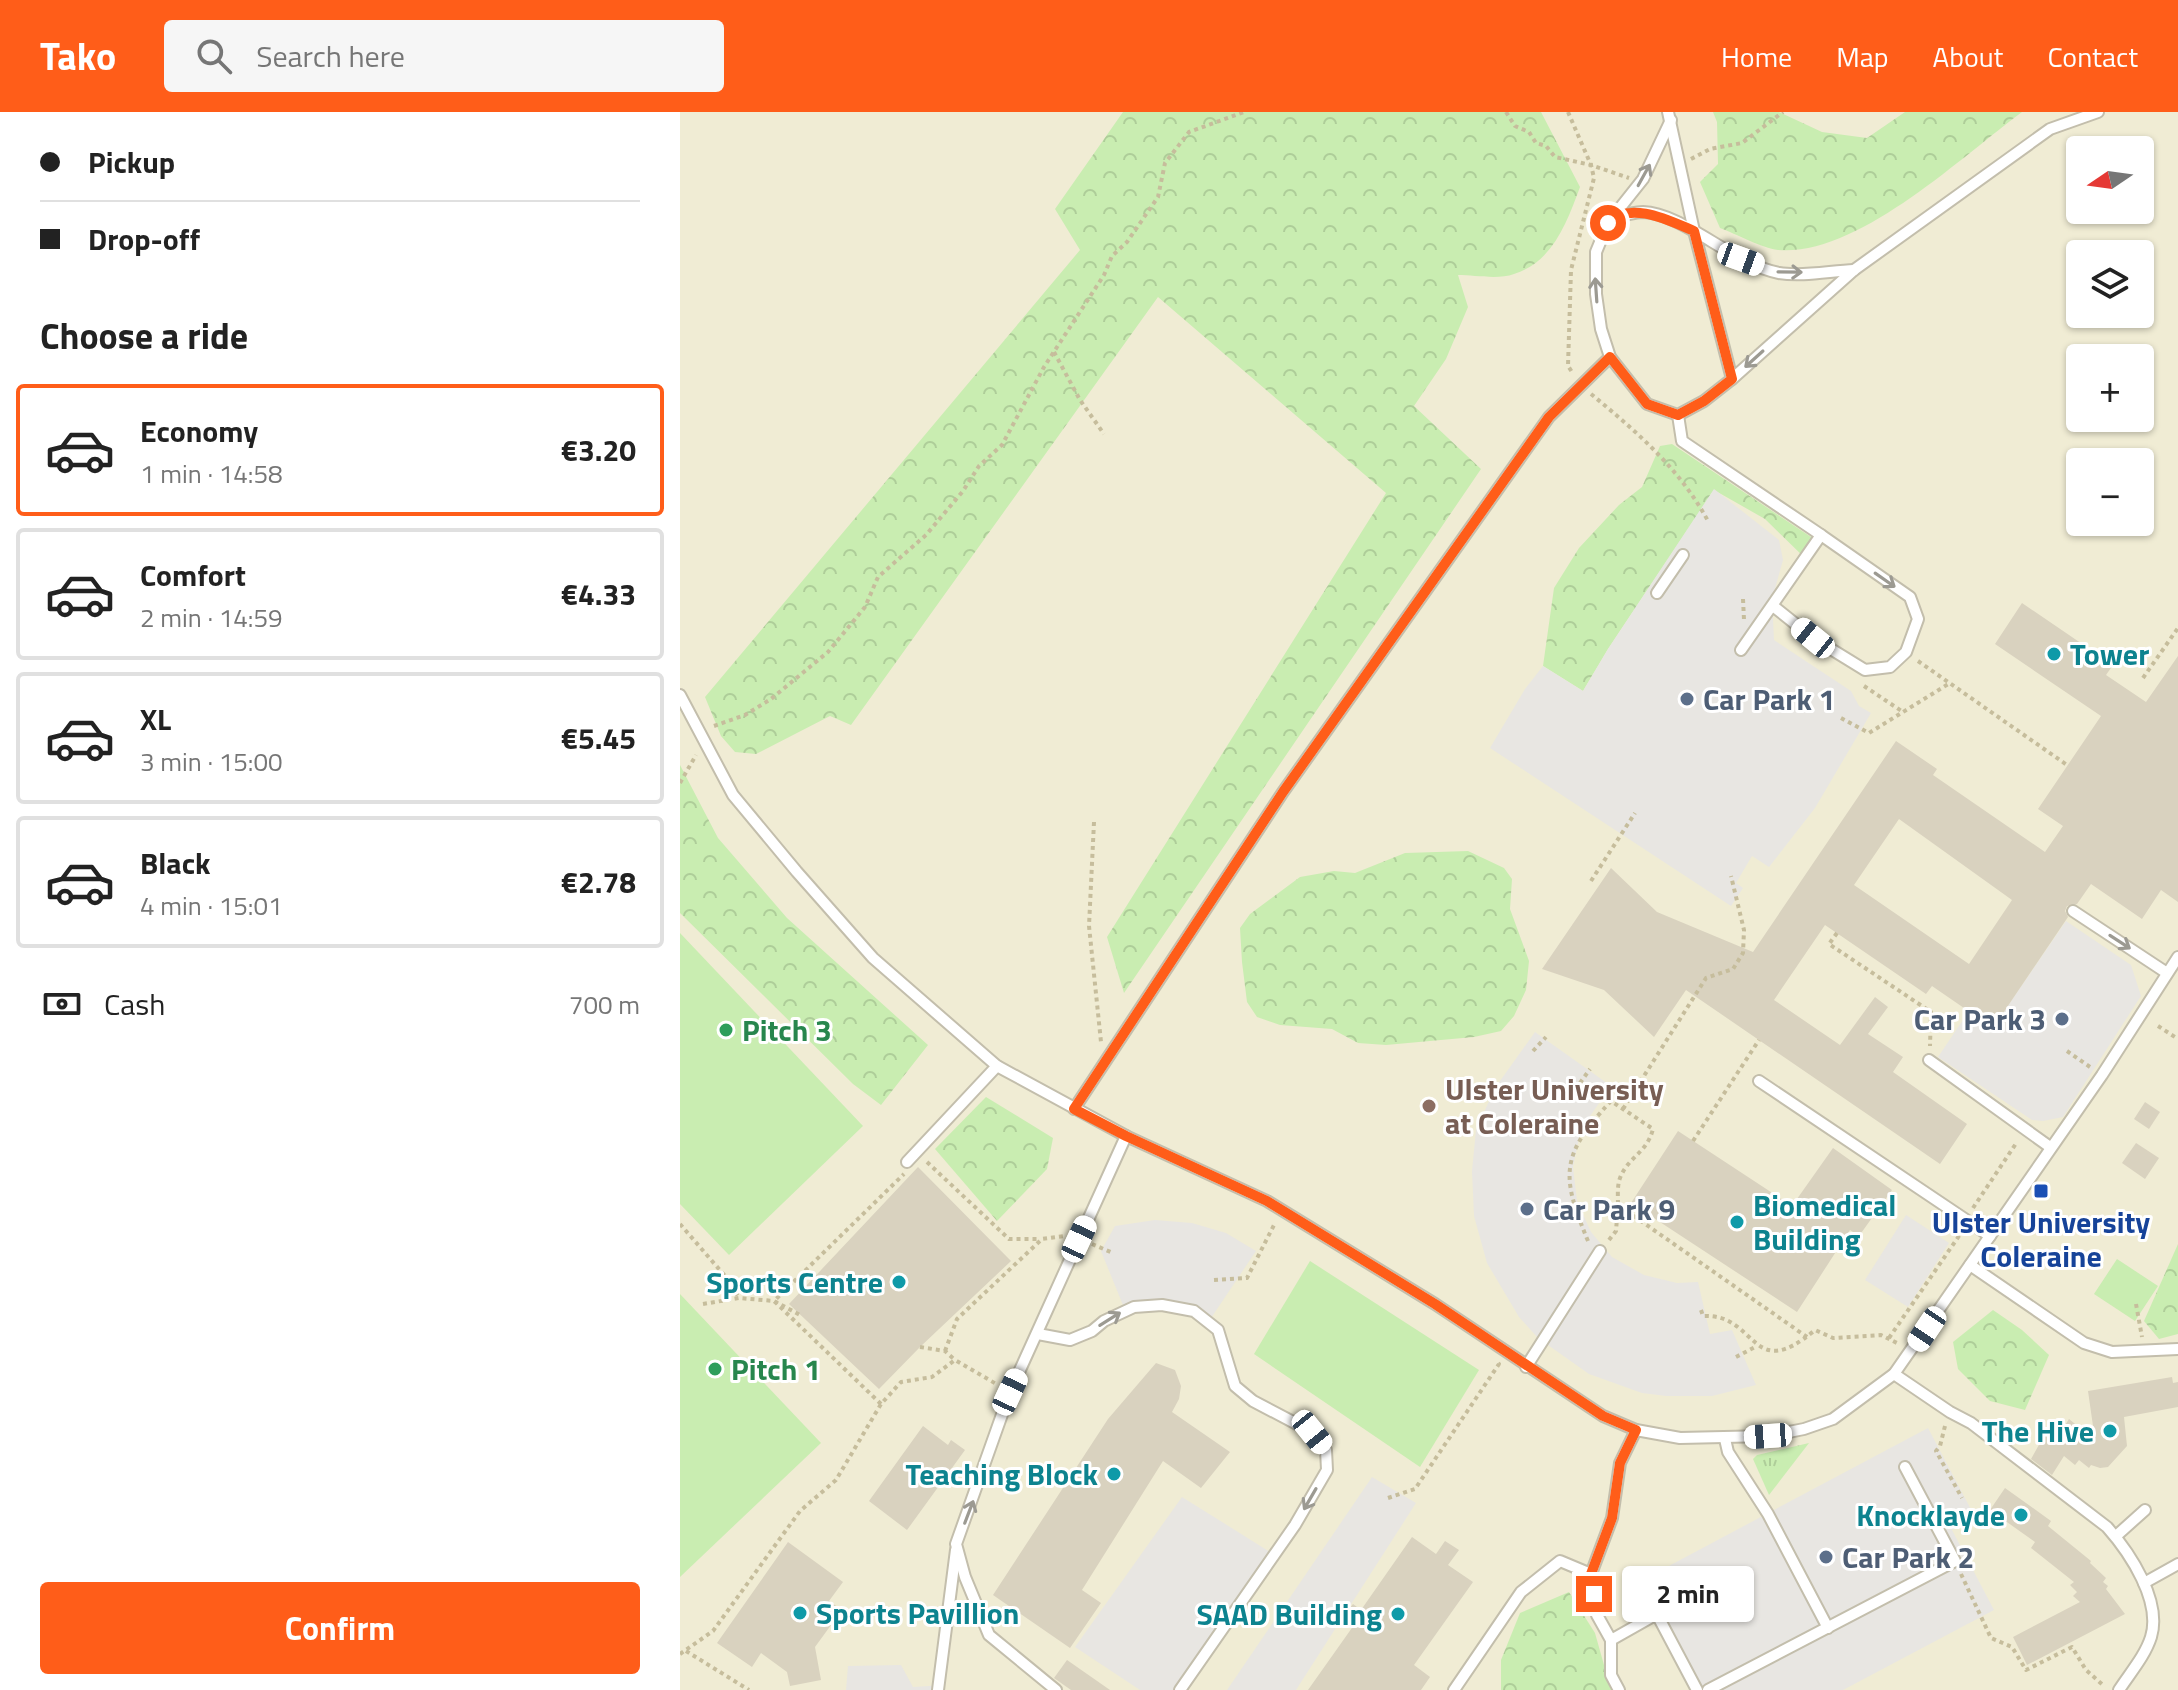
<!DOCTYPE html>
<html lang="en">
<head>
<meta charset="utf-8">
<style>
	body { margin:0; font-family:"Titillium Web",sans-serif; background:#f6f6f6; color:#222; height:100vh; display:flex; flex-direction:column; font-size:30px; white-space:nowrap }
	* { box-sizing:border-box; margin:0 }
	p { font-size:26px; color:#767676 }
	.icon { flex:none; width:44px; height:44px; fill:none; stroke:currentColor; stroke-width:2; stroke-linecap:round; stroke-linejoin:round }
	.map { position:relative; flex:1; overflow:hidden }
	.panel { display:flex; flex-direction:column; background:#fff; width:680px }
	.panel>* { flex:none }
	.banner { display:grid; align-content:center; height:176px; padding:0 40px; background:#fff }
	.needle { width:52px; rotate:257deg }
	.buttons { position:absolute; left:1386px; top:24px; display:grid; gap:16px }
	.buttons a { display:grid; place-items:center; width:88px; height:88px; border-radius:8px; background:#fff; box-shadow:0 2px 6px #0004; font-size:40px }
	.end { position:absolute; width:36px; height:36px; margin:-18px; border:10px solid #ff5d19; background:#fff; box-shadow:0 0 0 4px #fff }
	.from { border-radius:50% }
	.bubble { position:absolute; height:56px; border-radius:8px; background:#fff; box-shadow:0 2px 6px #0004; font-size:26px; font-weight:700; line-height:56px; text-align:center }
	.car { position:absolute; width:24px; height:48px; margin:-24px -12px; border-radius:10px; box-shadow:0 0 6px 2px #0007; background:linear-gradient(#fff 24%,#345 0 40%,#fff 0 76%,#345 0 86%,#fff 0) }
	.banner b { display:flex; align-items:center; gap:28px; height:76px; font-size:30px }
	.banner b+b { border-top:2px solid #e0e0e0 }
	.banner i { width:20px; height:20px; background:#222 }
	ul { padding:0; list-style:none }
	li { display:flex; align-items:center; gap:24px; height:132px; margin:0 16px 12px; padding:0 24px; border:4px solid #e0e0e0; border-radius:8px }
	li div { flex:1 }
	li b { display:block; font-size:30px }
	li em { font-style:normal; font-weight:700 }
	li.selected { border-color:#ff5d19 }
	li>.icon { width:72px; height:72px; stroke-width:1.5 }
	h2 { padding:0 40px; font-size:36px; line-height:96px }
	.pay { display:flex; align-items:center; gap:20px; height:88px; padding:0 40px; font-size:30px }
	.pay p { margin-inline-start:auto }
	.primary-button { display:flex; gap:16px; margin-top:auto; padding:16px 40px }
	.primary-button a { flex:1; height:92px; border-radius:8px; background:#ff5d19; color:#fff; font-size:32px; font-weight:700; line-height:92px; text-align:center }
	header { display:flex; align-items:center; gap:48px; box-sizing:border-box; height:112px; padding:0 40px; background:#ff5d19; color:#fff }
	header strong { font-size:38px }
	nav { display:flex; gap:44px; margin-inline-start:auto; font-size:28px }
	.search { width:560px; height:72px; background:#f6f6f6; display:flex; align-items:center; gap:20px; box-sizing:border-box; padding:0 28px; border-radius:8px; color:#767676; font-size:30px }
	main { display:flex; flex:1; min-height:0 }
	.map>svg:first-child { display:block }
	.education { fill:#f0ecd4; fill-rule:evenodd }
	.grass { fill:url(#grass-tufts) }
	.forest { fill:url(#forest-crowns) }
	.pitch { fill:#c9edb1 }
	.parking { fill:#e8e6e2 }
	.building { fill:#d9d2bf; fill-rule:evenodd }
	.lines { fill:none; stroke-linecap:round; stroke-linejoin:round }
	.lane-casing { stroke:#c3beac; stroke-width:14 }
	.path { stroke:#c6bd9c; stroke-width:4; stroke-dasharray:4 4; stroke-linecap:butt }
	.lane { stroke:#fff; stroke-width:10 }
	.oneway { stroke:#9c9a92 }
	.route { stroke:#ff5d19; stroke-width:10 }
	.culture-dot { fill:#0f9aa8; stroke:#fff; stroke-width:3 }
	.service-dot { fill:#5c6f8a; stroke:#fff; stroke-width:3 }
	.leisure-dot { fill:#2e9e5b; stroke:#fff; stroke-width:3 }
	.education-dot { fill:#8d6e63; stroke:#fff; stroke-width:3 }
	.transit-dot { fill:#1a4fb4; stroke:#fff; stroke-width:3 }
	.labels { text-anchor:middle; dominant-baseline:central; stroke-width:6; stroke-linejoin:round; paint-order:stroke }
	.culture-label { font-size:30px; font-weight:bold; fill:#0d838f; stroke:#fff; text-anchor:end }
	.service-label { font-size:30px; font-weight:bold; fill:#4e5e75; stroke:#fff; text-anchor:start }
	.leisure-label { font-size:30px; font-weight:bold; fill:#27864d; stroke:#fff; text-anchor:start }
	.education-label { font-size:30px; font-weight:bold; fill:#785e54; stroke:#fff; text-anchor:start }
	.transit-label { font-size:30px; font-weight:bold; fill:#164399; stroke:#fff }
</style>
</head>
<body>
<header>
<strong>Tako</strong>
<div class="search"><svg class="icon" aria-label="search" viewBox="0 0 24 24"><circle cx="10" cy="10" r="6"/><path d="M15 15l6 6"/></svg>Search here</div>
<nav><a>Home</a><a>Map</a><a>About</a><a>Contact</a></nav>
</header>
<main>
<section class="panel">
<div class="banner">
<b><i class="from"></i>Pickup</b>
<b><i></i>Drop-off</b>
</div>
<h2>Choose a ride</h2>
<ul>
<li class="selected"><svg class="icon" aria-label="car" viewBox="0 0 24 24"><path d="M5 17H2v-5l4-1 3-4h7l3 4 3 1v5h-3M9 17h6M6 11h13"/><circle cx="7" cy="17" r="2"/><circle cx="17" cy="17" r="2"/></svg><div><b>Economy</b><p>1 min · 14:58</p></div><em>€3.20</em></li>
<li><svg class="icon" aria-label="car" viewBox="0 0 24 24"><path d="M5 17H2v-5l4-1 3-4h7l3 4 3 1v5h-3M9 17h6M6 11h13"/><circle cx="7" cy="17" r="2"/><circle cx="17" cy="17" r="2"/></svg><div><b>Comfort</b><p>2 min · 14:59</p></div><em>€4.33</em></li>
<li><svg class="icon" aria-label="car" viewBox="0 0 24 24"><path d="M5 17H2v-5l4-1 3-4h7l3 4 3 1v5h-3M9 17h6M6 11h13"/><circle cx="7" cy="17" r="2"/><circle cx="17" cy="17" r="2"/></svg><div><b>XL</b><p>3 min · 15:00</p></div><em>€5.45</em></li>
<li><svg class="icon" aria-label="car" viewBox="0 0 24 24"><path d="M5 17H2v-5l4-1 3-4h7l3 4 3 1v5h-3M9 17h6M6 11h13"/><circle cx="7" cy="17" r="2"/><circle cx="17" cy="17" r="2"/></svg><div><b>Black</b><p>4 min · 15:01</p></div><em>€2.78</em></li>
</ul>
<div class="pay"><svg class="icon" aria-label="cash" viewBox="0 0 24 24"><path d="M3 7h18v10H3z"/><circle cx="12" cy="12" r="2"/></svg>Cash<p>700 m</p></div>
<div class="primary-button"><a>Confirm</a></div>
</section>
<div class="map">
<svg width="1498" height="1578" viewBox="0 0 1498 1578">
	<defs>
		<pattern id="grass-tufts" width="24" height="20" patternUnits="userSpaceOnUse" patternTransform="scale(2)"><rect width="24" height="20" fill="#c9edb1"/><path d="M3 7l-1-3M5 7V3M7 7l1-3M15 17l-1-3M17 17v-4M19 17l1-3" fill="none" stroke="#aecd99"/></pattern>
		<pattern id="forest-crowns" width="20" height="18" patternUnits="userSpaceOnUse" patternTransform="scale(2)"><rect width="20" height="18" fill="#c9edb1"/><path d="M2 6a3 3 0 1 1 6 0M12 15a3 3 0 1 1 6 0" fill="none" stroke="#aecd99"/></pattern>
	</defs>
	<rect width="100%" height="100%" fill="#f6f4eb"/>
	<path class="education" d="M 0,0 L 1498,0 L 1498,1578 L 0,1578 ZM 1400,38 L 1460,38 L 1460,98 L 1400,98 ZM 1400,142 L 1460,142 L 1460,202 L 1400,202 ZM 1400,246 L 1460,246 L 1460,306 L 1400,306 ZM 1400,350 L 1460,350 L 1460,410 L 1400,410 Z"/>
	<polygon class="grass" points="1129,1331 1089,1383 1073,1347 1077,1343"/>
	<g class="forest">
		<path d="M 443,0 L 861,0 L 900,75 C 887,110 873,150 834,162 C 818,168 794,163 778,163 L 788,195 L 766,247 L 734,294 L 801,357 L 444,881 L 427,825 L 706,381 L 478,185 L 171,613 L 150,604 L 76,642 L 55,640 L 41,624 L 25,585 L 400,138 L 375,97 Z"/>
		<path d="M 1033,0 L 1099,0 L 1142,20 L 1187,26 L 1225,0 L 1342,0 C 1281,45 1177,145 1098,138 C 1082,136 1056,122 1040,116 L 1020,70 L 1038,52 L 1037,10 Z"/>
		<polygon points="992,332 1140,431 1129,450 1085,407 1034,378 928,537 903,579 863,554 874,476 899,436 939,393 962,375 980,334"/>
		<polygon points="0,653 38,726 107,806 248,933 201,993 173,972 0,801"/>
		<polygon points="788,739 824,756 832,767 830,797 849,849 846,878 834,904 821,919 794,925 706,933 678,931 652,917 600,913 577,905 567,890 562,850 560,816 570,802 620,765 654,759 675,761 725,741"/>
		<polygon points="306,985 373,1026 367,1057 317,1109 255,1037"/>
		<polygon points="1498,1132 1498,1222 1479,1227 1464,1209"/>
		<polygon points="1313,1198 1342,1218 1369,1243 1345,1298 1310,1289 1278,1257 1273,1230"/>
		<polygon points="889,1480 915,1521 931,1578 821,1578 821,1548 840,1501"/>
	</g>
	<g class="pitch">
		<polygon points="0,821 183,1014 49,1143 0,1092"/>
		<polygon points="1437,1147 1478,1174 1455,1209 1414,1182"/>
		<polygon points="630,1149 799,1258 740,1355 574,1242"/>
		<polygon points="0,1182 141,1331 0,1465"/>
	</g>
	<g class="parking">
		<polygon points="1034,377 1099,428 1103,448 1092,487 1094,528 1171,579 1179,594 1191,601 1135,696 1089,755 1072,744 1056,771 1063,776 1051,794 810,636 845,577 863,554 903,579 928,537"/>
		<polygon points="1386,809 1451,853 1461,884 1383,1005 1363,1009 1352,1008 1258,945 1289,899 1313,915"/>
		<polygon points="855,920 931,974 901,1017 893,1055 897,1089 911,1120 932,1145 964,1163 997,1171 1018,1170 1030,1222 1052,1218 1076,1273 1032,1284 986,1284 962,1281 909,1262 858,1226 839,1205 807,1151 794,1104 792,1059 796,1018 815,976"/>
		<polygon points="1226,1103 1269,1131 1228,1195 1185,1168"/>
		<polygon points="475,1108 512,1111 546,1121 576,1139 529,1209 487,1194 445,1198 421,1139 435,1114"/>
		<polygon points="1248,1316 1295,1405 1272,1418 1314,1498 1163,1578 1011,1578 955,1472"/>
		<polygon points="692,1365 736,1391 616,1578 547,1578"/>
		<polygon points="502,1385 595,1443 499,1578 460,1578 395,1535"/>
		<polygon points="221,1553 233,1575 265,1573 265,1578 166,1578 168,1554"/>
	</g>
	<g class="building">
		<path d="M 1342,491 L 1433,553 L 1426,563 L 1466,590 L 1498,544 L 1498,790 L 1481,778 L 1462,807 L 1411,772 L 1397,792 L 1387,794 L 1385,799 L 1388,805 L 1313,916 L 1252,874 L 1246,882 L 1145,813 L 1094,888 L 1160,933 L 1195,885 L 1208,895 L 1188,922 L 1223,945 L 1213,960 L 1287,1012 L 1260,1052 L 1006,878 L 974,925 L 924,878 L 862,857 L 931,756 L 977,800 L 1073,840 L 1216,629 L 1257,657 L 1253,663 L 1365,740 L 1383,714 L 1358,697 L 1421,604 L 1315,532 ZM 1219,707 L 1332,788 L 1289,852 L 1174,773 Z"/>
		<polygon points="1465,990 1480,1000 1469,1017 1454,1007"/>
		<polygon points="998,1019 1112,1094 1153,1036 1212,1078 1179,1124 1170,1118 1117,1200 951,1091"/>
		<polygon points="1456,1031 1479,1046 1465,1067 1442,1051"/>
		<polygon points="238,1055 331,1149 240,1235 199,1277 109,1192"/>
		<polygon points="476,1251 495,1258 501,1274 499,1287 492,1300 550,1340 521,1376 483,1349 402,1478 421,1491 390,1536 313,1483 428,1307"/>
		<polygon points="1492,1265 1493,1271 1498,1270 1498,1295 1444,1305 1447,1334 1428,1355 1420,1356 1411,1353 1409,1356 1399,1348 1395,1353 1384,1344 1372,1363 1351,1347 1365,1322 1373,1332 1389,1307 1415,1328 1408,1279"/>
		<polygon points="243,1314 268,1333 271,1328 285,1338 227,1418 189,1389"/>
		<polygon points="1325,1376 1371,1409 1368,1414 1411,1449 1410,1451 1426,1466 1423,1470 1428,1474 1426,1477 1445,1502 1347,1553 1333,1525 1400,1490 1393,1484 1397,1480 1390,1473 1394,1470 1351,1436 1355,1430 1310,1398"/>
		<polygon points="732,1425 756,1442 765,1429 779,1438 768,1453 793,1470 734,1553 750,1565 741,1578 628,1578 674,1513 663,1505 673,1492 681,1498"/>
		<polygon points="108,1430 163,1470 149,1489 162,1498 135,1535 141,1568 110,1574 107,1560 81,1541 72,1555 37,1531"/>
		<polygon points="387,1548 430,1578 391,1578 374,1566"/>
	</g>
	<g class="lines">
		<defs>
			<g id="lane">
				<polyline points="988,0 1014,119 1052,267"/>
				<polyline points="991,8 963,67 928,111 916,140 916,182 921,217 930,245 967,292 998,303 1024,289 1052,267 1174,158 1370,17 1418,0"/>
				<path d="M 932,107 C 941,104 953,100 963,100 C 1003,101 1054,153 1099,161 C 1122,165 1150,159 1174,158"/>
				<polyline points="998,303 1002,329 1141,423 1061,538"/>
				<polyline points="977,481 1003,443"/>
				<polyline points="1093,494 1133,526 1185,558 1210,555 1226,540 1238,507 1230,485 1141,423"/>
				<polyline points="0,583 53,683 117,760 193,846 317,954 446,1024 587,1089 755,1192 923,1304 956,1318 1000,1326 1088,1324 1124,1317 1153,1307 1214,1262 1422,963 1498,845"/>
				<polyline points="1393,799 1487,861"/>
				<polyline points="1249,948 1370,1035"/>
				<polyline points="1079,969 1310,1124"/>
				<polyline points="394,997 603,680 869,305 930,245"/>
				<polyline points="227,1050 317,954"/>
				<polyline points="1290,1153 1404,1231 1432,1240 1498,1237"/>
				<polyline points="358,1222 390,1228 412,1219 424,1209 454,1195 482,1193 514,1199 538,1218 555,1274 573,1289 632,1320 646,1338 647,1358 615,1413 500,1578"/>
				<polyline points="846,1255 920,1139"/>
				<path d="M 1214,1262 L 1270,1300 L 1291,1311 L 1427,1415 C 1450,1441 1482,1489 1471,1525 C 1465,1544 1450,1561 1439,1578"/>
				<polyline points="1045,1327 1048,1340 1088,1402 1148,1516"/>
				<polyline points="1436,1424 1465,1398"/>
				<polyline points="911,1462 917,1503 931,1528 977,1502"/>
				<polyline points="1464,1471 1498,1452"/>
				<polyline points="972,1493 1017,1578"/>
				<polyline points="931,1528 931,1563 939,1578"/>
				<polyline points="258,1578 276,1438"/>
				<polyline points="376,1578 309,1523 285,1465 276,1432 330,1280 446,1024"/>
				<polyline points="774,1578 841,1480 880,1449 911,1462 932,1406 940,1351 956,1318"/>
				<polyline points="1028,1578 1275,1449 1225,1355"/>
			</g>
		</defs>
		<use href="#lane" class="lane-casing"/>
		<g class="path">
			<polyline points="826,0 835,14 849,20 856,31 866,34 875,45 911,53 949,66"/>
			<polyline points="888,0 911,53 914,66 891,158 888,254 892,260"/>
			<polyline points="1011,47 1030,37 1062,31 1103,0"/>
			<polyline points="374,240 400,288 424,322"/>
			<path d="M 911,282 C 956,319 1000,357 1028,409"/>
			<polyline points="1063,487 1064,508"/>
			<polyline points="1238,549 1387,653"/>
			<polyline points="1463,566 1498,516"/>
			<polyline points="1184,574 1223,600"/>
			<polyline points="1161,606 1189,621 1270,571"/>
			<polyline points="34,614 65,603 91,587 148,540 185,495 198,465 246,423 283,379 299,354 322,333 364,255 424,163 432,144 447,130 478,85 485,51 509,20 564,0"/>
			<polyline points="0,671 16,643"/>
			<polyline points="414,710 409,814 421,930"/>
			<polyline points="911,769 955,701"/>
			<polyline points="1157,821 1149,832 1251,900 1250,934"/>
			<polyline points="1478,914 1498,927"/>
			<polyline points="853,939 866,925"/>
			<polyline points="1387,939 1410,955"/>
			<polyline points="900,971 910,957"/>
			<polyline points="943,997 1026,866 1053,857 1063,841 1064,818 1051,764"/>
			<polyline points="1013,1029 1079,928"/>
			<polyline points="247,1050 329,1127 360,1127"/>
			<polyline points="1293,1096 1337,1030"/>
			<polyline points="0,1112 45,1164 59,1186"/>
			<polyline points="929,1128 936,1119 938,1093"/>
			<path d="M 908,1129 C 880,1062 881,1043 931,989 L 973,1017 C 967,1041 948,1045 940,1066 C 937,1074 938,1085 938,1093 L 1127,1225"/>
			<polyline points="412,1132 433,1141"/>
			<polyline points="534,1168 567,1166 595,1111"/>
			<polyline points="23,1192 59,1186 94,1189 122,1204"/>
			<polyline points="1456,1192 1462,1225"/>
			<path d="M 1021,1198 L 1023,1204 C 1078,1201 1070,1273 1135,1218 L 1153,1226 L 1201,1223 L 1219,1232"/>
			<polyline points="1209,1226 1281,1121"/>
			<polyline points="240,1235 265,1239 275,1248"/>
			<polyline points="265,1239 277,1207 362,1127 384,1124"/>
			<polyline points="1056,1245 1077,1234"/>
			<polyline points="201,1292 94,1189 224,1062"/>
			<polyline points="1265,1314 1260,1334 1256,1339 1282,1386"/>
			<polyline points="708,1386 735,1377 819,1252 817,1251"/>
			<polyline points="1281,1462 1311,1526 1332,1535 1346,1558 1392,1535 1406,1558 1424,1574"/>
			<polyline points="6,1539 69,1578"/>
			<polyline points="0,1542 33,1519 120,1399 156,1368 201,1292 221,1270 252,1265 275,1248 318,1273"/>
		</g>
		<use href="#lane" class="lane"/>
	</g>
	<defs><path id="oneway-shaft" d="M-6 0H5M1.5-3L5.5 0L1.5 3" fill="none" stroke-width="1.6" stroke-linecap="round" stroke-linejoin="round" transform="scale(2)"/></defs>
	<g class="oneway">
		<use href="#oneway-shaft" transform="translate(964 63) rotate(-61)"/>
		<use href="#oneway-shaft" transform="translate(1110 160) rotate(1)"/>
		<use href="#oneway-shaft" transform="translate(916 178) rotate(-94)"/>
		<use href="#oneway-shaft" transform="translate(1074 247) rotate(138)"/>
		<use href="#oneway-shaft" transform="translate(1205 468) rotate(35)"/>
		<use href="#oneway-shaft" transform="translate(1440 830) rotate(33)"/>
		<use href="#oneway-shaft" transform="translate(430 1207) rotate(-32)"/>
		<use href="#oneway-shaft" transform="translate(630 1387) rotate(120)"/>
		<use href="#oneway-shaft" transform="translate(289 1400) rotate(-69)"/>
	</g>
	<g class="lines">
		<path class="route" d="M 914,1482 L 911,1462 L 932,1406 L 940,1351 L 956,1318 L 923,1304 L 755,1192 L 587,1089 L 446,1024 L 394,997 L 603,680 L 869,305 L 930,245 L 967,292 L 998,303 L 1024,289 L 1052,267 L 1014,119 C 990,109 950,88 928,111"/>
	</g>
	<g class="culture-dot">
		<circle cx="1374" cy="542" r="8"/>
		<circle cx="1057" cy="1110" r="8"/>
		<circle cx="219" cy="1170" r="8"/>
		<circle cx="1430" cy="1319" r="8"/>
		<circle cx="434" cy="1362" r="8"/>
		<circle cx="1341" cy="1403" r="8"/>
		<circle cx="120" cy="1501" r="8"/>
		<circle cx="718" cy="1502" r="8"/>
	</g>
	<g class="service-dot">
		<circle cx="1007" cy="587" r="8"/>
		<circle cx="1382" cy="907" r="8"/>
		<circle cx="847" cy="1097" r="8"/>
		<circle cx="1146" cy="1445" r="8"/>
	</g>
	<g class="leisure-dot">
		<circle cx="46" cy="918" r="8"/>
		<circle cx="35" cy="1257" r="8"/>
	</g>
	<circle class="education-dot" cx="749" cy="994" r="8"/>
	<rect class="transit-dot" x="1353" y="1071" width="16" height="16" rx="4"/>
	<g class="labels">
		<g class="culture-label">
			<text x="1390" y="542" text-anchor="start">Tower</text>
			<text x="1073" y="1093" text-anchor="start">Biomedical<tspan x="1073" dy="34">Building</tspan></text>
			<text x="203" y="1170">Sports Centre</text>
			<text x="1414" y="1319">The Hive</text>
			<text x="418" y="1362">Teaching Block</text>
			<text x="1325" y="1403">Knocklayde</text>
			<text x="136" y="1501" text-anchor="start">Sports Pavillion</text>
			<text x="702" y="1502">SAAD Building</text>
		</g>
		<g class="service-label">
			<text x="1023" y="587">Car Park 1</text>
			<text x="1366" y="907" text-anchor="end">Car Park 3</text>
			<text x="863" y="1097">Car Park 9</text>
			<text x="1162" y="1445">Car Park 2</text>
		</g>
		<g class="leisure-label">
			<text x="62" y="918">Pitch 3</text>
			<text x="51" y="1257">Pitch 1</text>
		</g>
		<g class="education-label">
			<text x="765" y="977">Ulster University<tspan x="765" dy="34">at Coleraine</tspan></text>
		</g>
		<g class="transit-label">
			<text x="1361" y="1110">Ulster University<tspan x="1361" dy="34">Coleraine</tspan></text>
		</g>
	</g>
</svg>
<div class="buttons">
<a><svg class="needle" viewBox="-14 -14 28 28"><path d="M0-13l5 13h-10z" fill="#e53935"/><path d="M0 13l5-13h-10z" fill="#767676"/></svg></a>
<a><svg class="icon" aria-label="layers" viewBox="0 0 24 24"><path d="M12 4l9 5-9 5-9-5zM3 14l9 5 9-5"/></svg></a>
<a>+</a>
<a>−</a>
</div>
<i class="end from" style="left:928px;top:111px"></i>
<i class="end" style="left:914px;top:1482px"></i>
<div class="bubble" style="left:942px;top:1454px;width:132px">2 min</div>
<i class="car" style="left:1061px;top:147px;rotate:110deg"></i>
<i class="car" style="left:1133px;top:526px;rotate:309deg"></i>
<i class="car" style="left:399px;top:1127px;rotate:25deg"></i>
<i class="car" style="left:1247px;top:1217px;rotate:214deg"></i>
<i class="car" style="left:330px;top:1280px;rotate:25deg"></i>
<i class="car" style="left:632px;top:1320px;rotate:141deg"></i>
<i class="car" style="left:1088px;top:1324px;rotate:266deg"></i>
</div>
</main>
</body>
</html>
